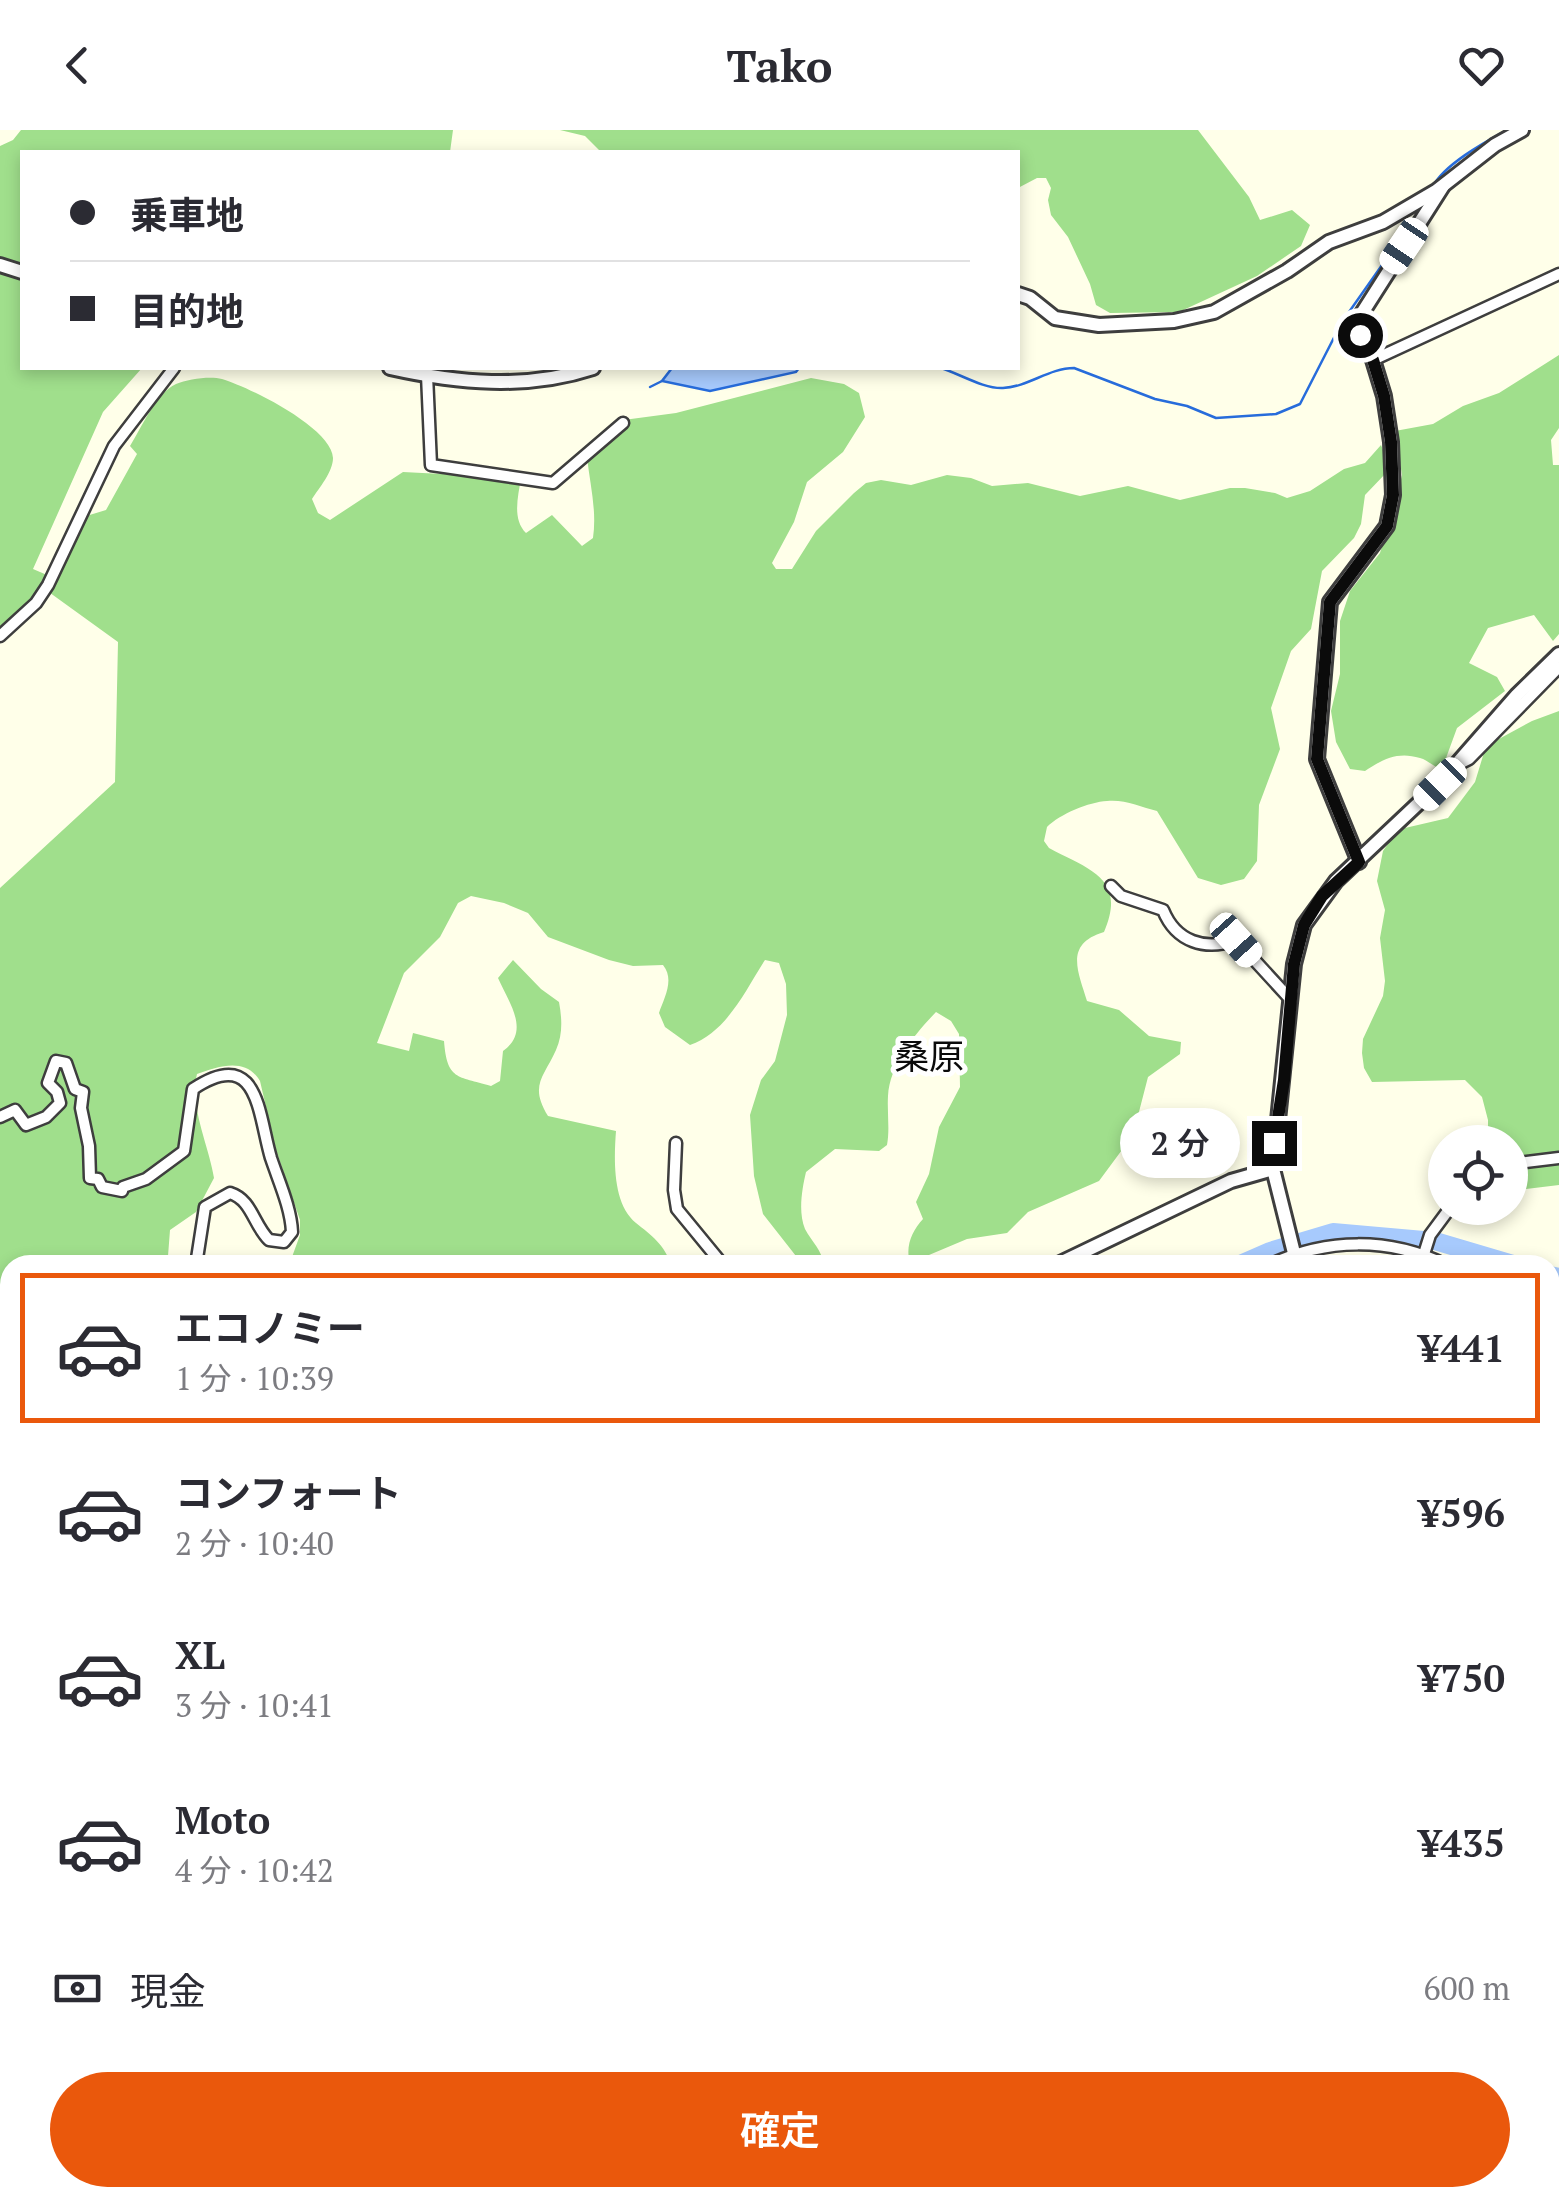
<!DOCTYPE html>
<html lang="ja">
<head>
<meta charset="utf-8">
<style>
	body { margin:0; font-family:"PT Serif","Noto Sans JP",serif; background:#f2f2f3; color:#2b2b33; height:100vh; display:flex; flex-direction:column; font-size:38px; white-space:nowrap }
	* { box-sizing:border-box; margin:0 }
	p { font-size:32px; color:#7c7c81 }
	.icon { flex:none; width:55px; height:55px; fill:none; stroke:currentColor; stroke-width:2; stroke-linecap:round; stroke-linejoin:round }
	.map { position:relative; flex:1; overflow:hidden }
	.side { position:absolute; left:0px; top:1125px; width:1560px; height:952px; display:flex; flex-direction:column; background:#fff; border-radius:30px 30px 0 0; box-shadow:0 5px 15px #0003 }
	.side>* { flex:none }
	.guide { position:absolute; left:20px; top:20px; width:1000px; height:220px; border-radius:0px; box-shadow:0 5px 15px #0003; display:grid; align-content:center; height:220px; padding:0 50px; background:#fff }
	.buttons { position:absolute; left:1428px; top:995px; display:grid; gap:20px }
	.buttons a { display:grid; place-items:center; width:100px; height:100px; border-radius:50%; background:#fff; box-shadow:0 5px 15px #0003; font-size:50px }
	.end { position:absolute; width:45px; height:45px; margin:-22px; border:12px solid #0b0b0b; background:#fff; box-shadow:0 0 0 5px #fff }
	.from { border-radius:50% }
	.bubble { position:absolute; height:70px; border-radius:35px; background:#fff; box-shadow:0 5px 15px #0003; font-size:32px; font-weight:600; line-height:70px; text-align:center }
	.car { position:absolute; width:30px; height:60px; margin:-30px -15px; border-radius:12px; box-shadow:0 0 8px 2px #0007; background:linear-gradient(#fff 24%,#345 0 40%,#fff 0 76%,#345 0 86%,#fff 0) }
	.guide b { display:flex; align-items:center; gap:35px; height:95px; font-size:38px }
	.guide b+b { border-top:2px solid #e1e1e2 }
	.guide i { width:25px; height:25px; background:#2b2b33 }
	ul { padding:18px 0 0; list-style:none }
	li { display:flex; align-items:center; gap:30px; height:150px; margin:0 20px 15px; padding:0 30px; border:5px solid transparent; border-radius:0px }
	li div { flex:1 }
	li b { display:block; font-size:38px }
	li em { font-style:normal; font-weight:600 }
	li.on { border-color:#ea580c }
	li>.icon { width:90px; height:90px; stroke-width:1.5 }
	.pay { display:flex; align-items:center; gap:25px; height:110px; padding:0 50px; font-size:38px }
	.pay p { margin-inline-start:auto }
	.action { display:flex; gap:20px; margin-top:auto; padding:20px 50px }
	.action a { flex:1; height:115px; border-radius:60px; background:#ea580c; color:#fff; font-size:40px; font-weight:600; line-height:115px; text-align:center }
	header { display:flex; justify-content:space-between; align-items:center; height:130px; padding:0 50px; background:#fff; font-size:45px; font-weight:600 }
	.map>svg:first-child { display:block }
	.forest { fill:#a0df8c }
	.pitch { fill:#d7f3c1 }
	.water { fill:#a7cafd; stroke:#276cdb; stroke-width:2.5 }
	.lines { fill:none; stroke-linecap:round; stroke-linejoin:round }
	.stream { stroke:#276cdb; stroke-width:2.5 }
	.river { stroke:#a7cafd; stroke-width:18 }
	.minor-casing { stroke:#3e3e3e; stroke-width:15 }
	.tertiary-casing { stroke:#3e3e3e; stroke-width:18 }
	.secondary-casing { stroke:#2d2d2d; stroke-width:20 }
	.minor { stroke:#fff; stroke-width:10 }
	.tertiary { stroke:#fff; stroke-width:12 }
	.secondary { stroke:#f5ffa4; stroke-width:15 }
	.route { stroke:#0b0b0b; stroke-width:12 }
	.labels { text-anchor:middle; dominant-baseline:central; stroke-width:10; stroke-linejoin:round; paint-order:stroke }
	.quarter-label { font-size:35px; fill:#0b0b0b; stroke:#fff }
</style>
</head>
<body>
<header><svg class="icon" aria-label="back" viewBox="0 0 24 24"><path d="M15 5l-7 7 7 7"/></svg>Tako<svg class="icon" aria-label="heart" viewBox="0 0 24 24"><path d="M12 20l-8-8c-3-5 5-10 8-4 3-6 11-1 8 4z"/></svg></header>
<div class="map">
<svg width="1559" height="2076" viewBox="0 0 1559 2076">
	<rect width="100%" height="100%" fill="#ffffe9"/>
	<g class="forest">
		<path d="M 21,0 L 453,0 L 450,22 L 22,22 L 22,238 L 142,238 L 103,282 L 33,439 L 54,448 L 83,387 L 106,380 L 137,324 L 130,316 C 142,297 156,263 176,254 C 188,249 210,246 222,249 C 249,257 332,298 333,328 C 333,342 319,358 312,369 L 318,383 L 330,390 L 403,342 L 521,348 C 518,367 512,389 526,403 L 552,385 L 582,416 L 593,408 C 597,380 590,355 587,327 L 616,291 L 676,283 L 811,248 L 844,254 L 859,263 L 865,287 L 843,322 L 807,352 L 794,392 L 772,433 L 776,439 L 792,439 L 816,401 L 854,363 L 866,353 L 881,350 L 911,355 L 947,345 L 971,348 L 992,356 L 1028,353 L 1080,366 L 1128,356 L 1180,370 L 1230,358 L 1245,358 L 1275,363 L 1287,368 L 1310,361 L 1344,339 L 1365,333 L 1381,315 L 1389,335 L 1387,342 L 1365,365 L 1361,394 L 1354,408 L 1322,441 L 1311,499 L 1291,521 L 1271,578 L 1280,619 L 1259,675 L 1257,731 L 1244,749 L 1221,755 L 1198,748 L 1157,681 C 1141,677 1124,669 1107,671 C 1089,672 1060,684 1047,697 L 1044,711 L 1049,718 C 1090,740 1127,748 1104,802 C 1064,814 1078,841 1087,871 L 1119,880 L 1149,906 L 1181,912 L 1180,924 L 1148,947 L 1133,1005 L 1099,1051 L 1028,1082 L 1007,1103 L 967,1109 L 910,1133 C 905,1116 912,1101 923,1089 L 916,1072 L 929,1044 L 939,997 L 960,957 L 959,904 L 951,891 L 936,882 C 914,905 890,934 888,966 C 887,983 890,999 887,1015 L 879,1021 L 835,1019 L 806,1042 C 802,1059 798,1082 805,1099 C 812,1112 822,1120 824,1135 L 803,1135 L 763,1084 L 754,1046 L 750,985 L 761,950 L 775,931 L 787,885 L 786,854 L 779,833 L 765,830 C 745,861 727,902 690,915 L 665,897 L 659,883 C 664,868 675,850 663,835 L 633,836 L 609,830 L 548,807 L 528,783 L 504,773 L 471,766 L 458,773 L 440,807 L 404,843 L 377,913 L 409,921 L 413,903 L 444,911 C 447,950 457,946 491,956 L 500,951 L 503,921 C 531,901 509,873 498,848 L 513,830 L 541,859 L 559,872 C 562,888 563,905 556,920 C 544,947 529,955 548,986 L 616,1001 C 614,1028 612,1074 636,1093 C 651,1105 665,1115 671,1135 L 297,1135 L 292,1127 L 300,1105 L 300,1090 L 276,1020 L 260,951 C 246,927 219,936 197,944 C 189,976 209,1016 214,1048 L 196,1082 L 170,1100 L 168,1126 L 174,1135 L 10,1135 L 10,1207 L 0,1231 L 0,758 L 115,652 L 118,512 L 46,460 L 0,499 L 0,16 L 13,10 Z"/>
		<polygon points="560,0 1198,0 1249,67 1260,90 1292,80 1310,95 1301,116 1257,146 1179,182 1110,183 1096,175 1090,154 1068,107 1051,85 1048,70 1051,58 1046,48 1037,48 1018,58 1018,22 601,22 585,6"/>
		<path d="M 1559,225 L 1559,298 L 1551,310 L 1553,335 L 1559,335 L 1559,504 L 1553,511 L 1534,485 L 1488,498 L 1469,533 L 1497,547 L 1505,561 L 1457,598 L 1442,639 C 1433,637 1428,630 1420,628 C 1398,621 1383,629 1365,641 L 1350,639 L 1336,612 L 1331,581 L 1340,544 L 1340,491 L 1350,461 L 1380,423 L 1397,366 L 1402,345 L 1395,301 L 1433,294 L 1463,276 L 1499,263 Z"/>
		<polygon points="1559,581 1559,1055 1510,1061 1510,1012 1483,1012 1488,1005 1488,990 1482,967 1465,950 1372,952 1364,938 1362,923 1363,909 1383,866 1385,851 1380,808 1385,780 1377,751 1383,721 1392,708 1405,698 1448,688 1475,652 1486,616 1532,591"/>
		<polygon points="0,1240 10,1249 10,1469 0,1506"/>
		<polygon points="0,1940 10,1943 10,2068 231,2068 232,2076 0,2076"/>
	</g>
	<polygon class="pitch" points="1550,1558 1559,1567 1559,1690 1550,1686"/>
	<polygon class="water" points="672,238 799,238 796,242 710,261 662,251"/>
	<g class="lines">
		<g class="stream">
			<path d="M 1432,58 C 1443,35 1485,12 1507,0"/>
			<path d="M 941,238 C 960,244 984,259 1003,258 C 1028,257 1049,238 1074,238 L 1155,269 L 1187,276 L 1216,288 L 1276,284 L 1300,274 L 1342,192 L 1413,91"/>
			<polyline points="650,257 662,251"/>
			<polyline points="0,1783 10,1776"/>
		</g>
		<g class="river">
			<polyline points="1238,1135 1270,1121 1333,1102 1435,1111 1516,1135"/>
			<polyline points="1550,1145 1559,1147"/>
			<polyline points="0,1900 10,1896"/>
		</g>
		<defs>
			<g id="minor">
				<polyline points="1373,230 1559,144"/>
				<polyline points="427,245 431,335 553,353 623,293"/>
				<polyline points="0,506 36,473 48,455 114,316 174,238"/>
				<polyline points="1459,634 1469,629 1559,537"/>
				<path d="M 1111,756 L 1121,766 L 1163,780 C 1176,812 1205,821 1236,810 L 1291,870"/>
				<path d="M 0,987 L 15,980 L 26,995 L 46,987 L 60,973 L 57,962 L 48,953 L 56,931 L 66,933 L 75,959 L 83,962 L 81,978 L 89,1016 L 90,1048 L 98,1049 L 102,1057 L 122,1061 L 123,1057 L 146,1049 L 184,1021 L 193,959 C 259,915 258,984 271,1028 C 279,1052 291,1078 292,1102 L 284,1112 L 269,1110 C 253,1094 252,1070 230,1063 L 205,1077 L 196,1135"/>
				<polyline points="676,1013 674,1060 677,1079 723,1135"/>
				<polyline points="1510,1034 1559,1028"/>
				<polyline points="1424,1124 1430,1105 1450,1078"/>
				<path d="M 1269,1135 C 1326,1108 1389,1107 1446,1135"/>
				<polyline points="1550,1168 1559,1170"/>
				<polyline points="1550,1282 1559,1282"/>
				<polyline points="0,1789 10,1783"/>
				<polyline points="575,2076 580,2068"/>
			</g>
			<g id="tertiary">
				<polyline points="0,135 22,142"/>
				<polyline points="1018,164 1030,168 1055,188 1099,195 1174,191 1214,182 1287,141 1329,112 1383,92 1436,61 1495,15 1522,0"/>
				<path d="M 390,238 C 457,253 526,260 593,238"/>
				<polyline points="1359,732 1317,629 1330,472 1387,396 1393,365 1391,312 1384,266 1373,230 1360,205 1357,191 1443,56"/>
				<polyline points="1056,1135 1231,1051 1273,1039"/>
				<polyline points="1297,1135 1273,1039 1294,834 1304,795 1336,751 1440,653 1517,565 1559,524"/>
				<polyline points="1550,1462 1559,1469"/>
			</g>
			<g id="secondary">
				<polyline points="0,1644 10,1646"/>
				<polyline points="671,2068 674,2076"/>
				<polyline points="688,2068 691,2076"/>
			</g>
		</defs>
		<use href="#minor" class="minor-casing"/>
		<use href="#tertiary" class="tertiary-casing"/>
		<use href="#secondary" class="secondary-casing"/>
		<use href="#minor" class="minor"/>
		<use href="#tertiary" class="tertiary"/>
		<use href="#secondary" class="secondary"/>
	</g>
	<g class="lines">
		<polyline class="route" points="1274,1013 1284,950 1294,834 1304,795 1322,766 1359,732 1317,629 1330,472 1387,396 1393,365 1391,312 1384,266 1373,230 1360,205"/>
	</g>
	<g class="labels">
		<g class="quarter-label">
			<text x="929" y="926">桑原</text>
		</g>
	</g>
</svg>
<div class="buttons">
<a><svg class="icon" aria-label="locate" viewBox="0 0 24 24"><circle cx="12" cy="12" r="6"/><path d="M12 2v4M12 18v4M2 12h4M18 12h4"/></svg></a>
</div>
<i class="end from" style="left:1360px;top:205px"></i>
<i class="end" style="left:1274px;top:1013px"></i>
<div class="bubble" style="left:1120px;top:978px;width:120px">2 分</div>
<i class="car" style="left:1404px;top:116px;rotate:214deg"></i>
<i class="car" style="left:1440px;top:654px;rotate:225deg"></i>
<i class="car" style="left:1236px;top:810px;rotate:138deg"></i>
<div class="guide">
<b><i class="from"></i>乗車地</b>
<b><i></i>目的地</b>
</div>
<section class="side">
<ul>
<li class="on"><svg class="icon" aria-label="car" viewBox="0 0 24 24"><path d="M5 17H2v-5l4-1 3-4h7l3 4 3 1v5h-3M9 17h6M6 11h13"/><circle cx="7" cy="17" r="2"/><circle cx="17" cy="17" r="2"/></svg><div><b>エコノミー</b><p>1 分 · 10:39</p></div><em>¥441</em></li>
<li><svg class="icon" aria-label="car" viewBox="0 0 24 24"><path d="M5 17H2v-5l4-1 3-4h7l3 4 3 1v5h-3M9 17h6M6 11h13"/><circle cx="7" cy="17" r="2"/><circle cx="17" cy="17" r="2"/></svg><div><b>コンフォート</b><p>2 分 · 10:40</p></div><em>¥596</em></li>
<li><svg class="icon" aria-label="car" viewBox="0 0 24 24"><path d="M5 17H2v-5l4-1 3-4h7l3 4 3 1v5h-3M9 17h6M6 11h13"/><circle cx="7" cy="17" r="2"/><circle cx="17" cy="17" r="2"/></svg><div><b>XL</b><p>3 分 · 10:41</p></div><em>¥750</em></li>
<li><svg class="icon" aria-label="car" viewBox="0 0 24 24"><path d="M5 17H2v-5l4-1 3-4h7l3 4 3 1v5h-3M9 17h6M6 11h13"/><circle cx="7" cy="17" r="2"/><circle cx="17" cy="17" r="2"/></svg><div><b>Moto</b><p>4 分 · 10:42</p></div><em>¥435</em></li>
</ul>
<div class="pay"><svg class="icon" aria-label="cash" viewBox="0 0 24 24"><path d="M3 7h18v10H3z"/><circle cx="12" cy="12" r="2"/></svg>現金<p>600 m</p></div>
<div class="action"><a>確定</a></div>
</section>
</div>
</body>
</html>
